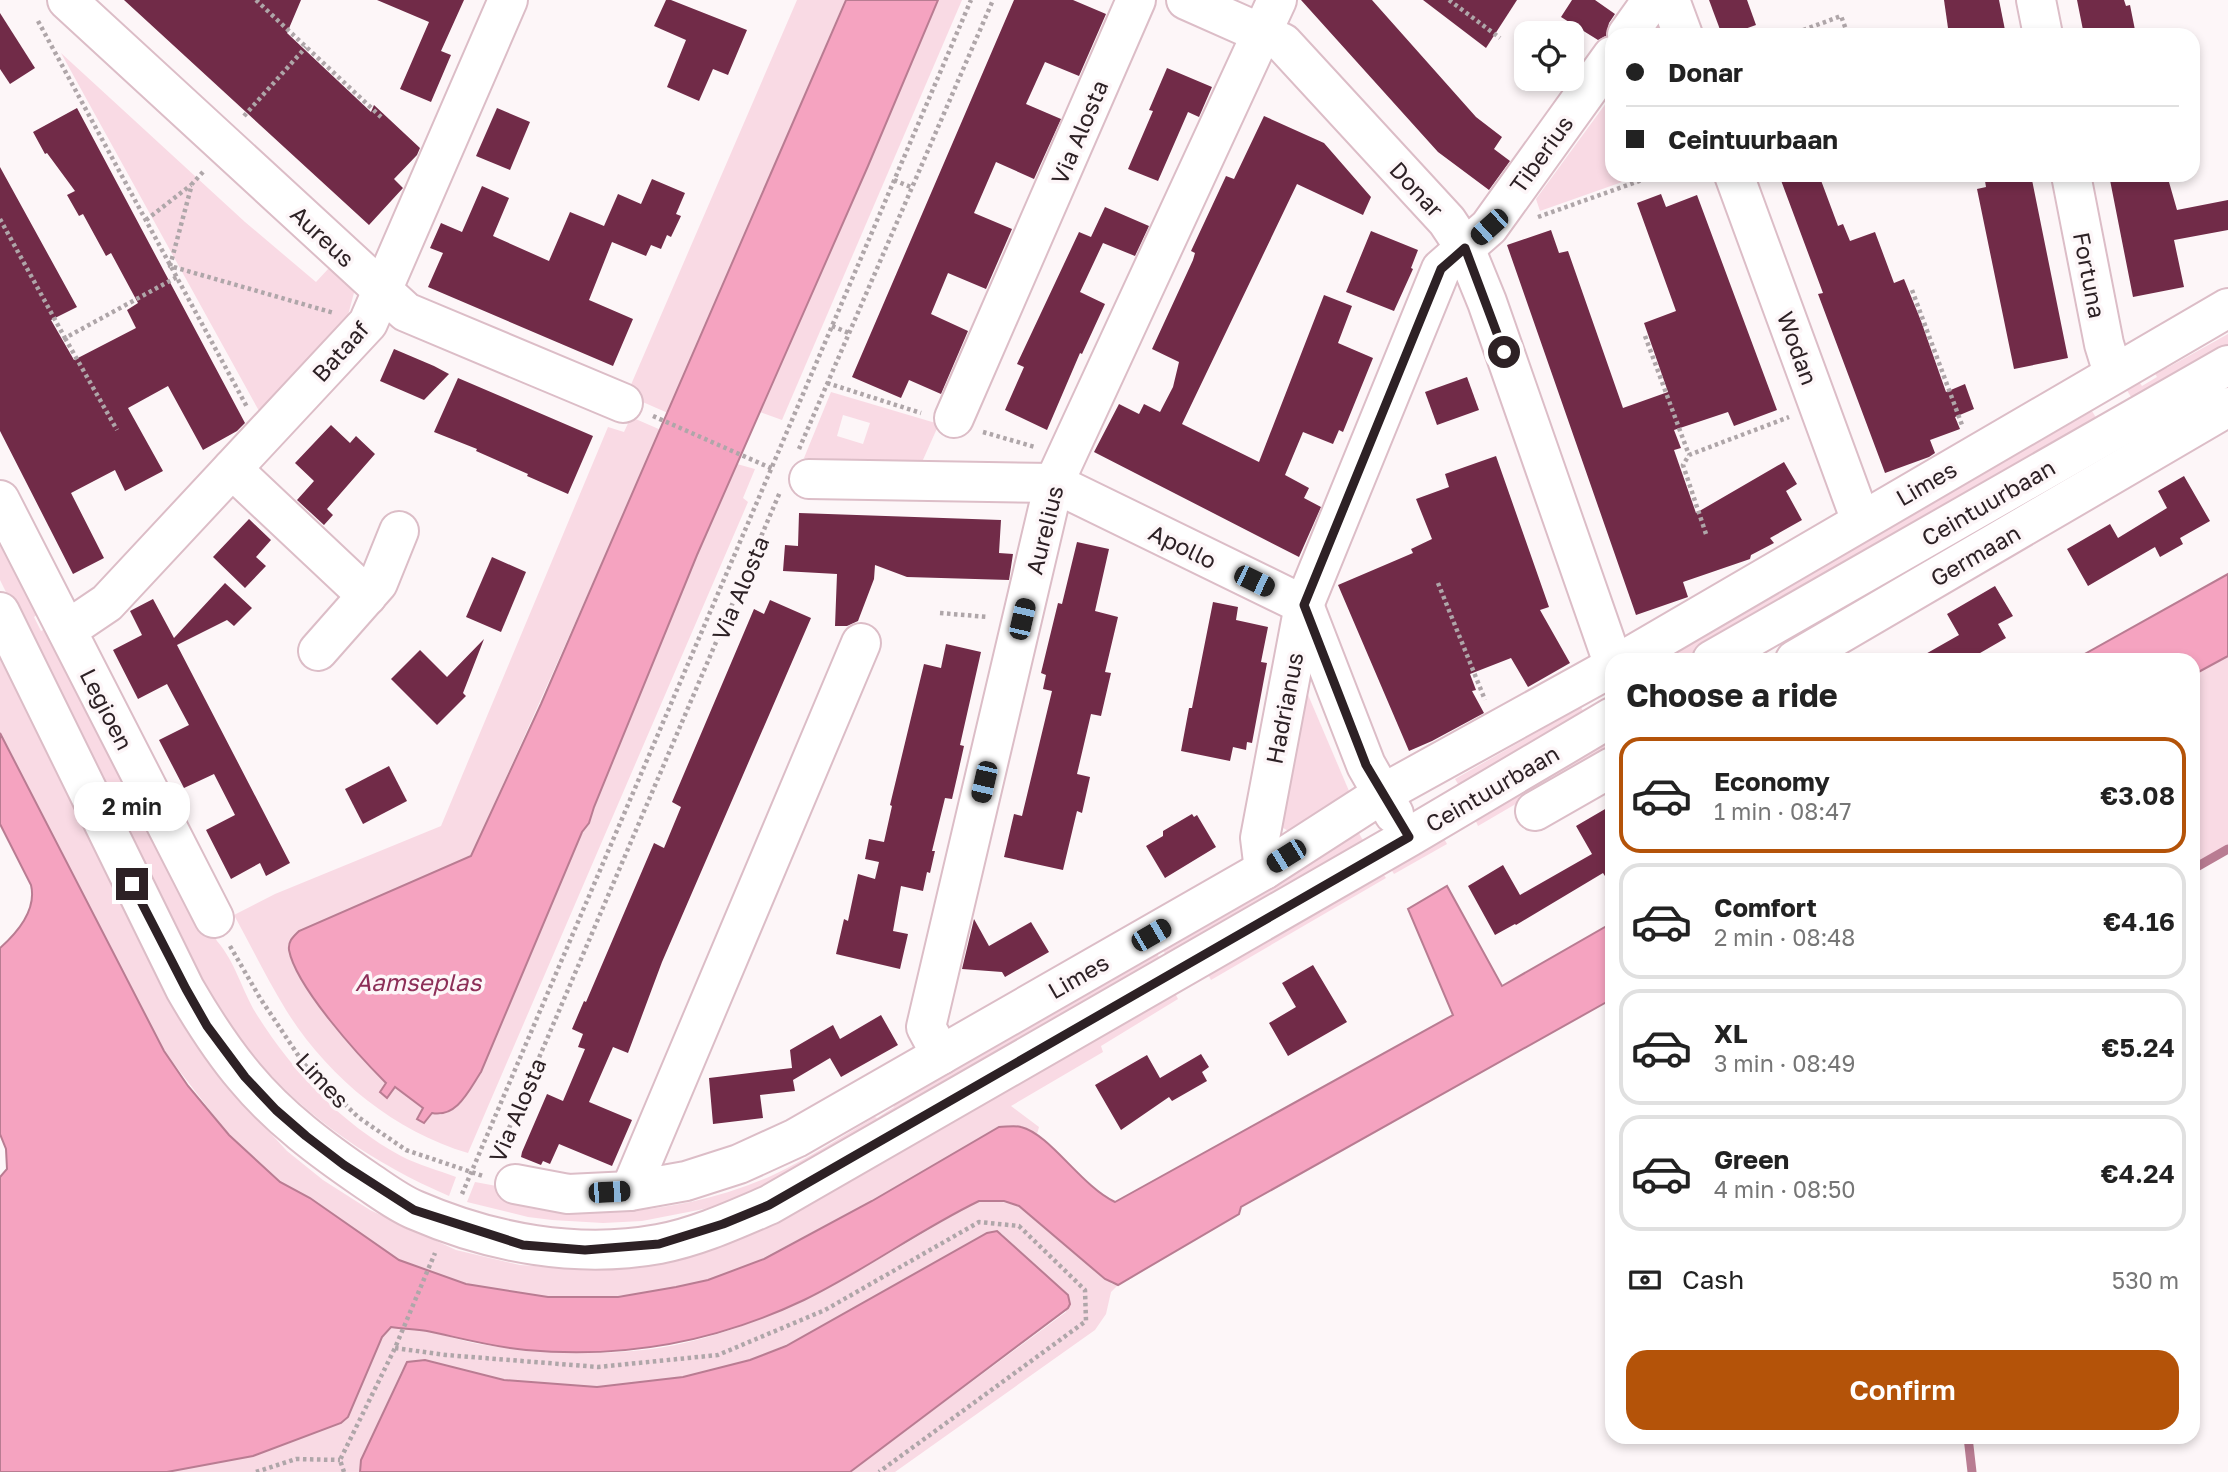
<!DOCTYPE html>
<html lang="en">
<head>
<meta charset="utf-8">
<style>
	body { margin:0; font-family:"Golos Text",sans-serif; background:#f6f6f6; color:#222; height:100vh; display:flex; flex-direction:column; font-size:26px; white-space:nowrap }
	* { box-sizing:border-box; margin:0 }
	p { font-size:23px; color:#767676 }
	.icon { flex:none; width:38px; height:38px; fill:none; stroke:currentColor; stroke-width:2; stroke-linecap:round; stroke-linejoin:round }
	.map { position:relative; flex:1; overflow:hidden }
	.panel { position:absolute; left:1605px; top:653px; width:595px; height:791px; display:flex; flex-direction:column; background:#fff; border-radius:21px; box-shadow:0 4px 10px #0003 }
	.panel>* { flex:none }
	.guide { position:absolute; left:1605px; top:28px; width:595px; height:154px; border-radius:21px; box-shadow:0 4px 10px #0003; display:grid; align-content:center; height:154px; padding:0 21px; background:#fff }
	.fabs { position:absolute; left:1514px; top:21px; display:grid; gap:14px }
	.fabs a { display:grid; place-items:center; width:70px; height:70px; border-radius:14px; background:#fff; box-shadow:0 4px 10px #0003; font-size:35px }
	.end { position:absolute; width:32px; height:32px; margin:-16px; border:9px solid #2d2125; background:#fff; box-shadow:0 0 0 4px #fff }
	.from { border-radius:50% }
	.bubble { position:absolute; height:49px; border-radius:21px; background:#fff; box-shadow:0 4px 10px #0003; font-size:23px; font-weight:600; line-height:49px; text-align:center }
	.car { position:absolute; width:21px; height:42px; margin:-21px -10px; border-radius:9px; box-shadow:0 0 5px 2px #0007; background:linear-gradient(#222 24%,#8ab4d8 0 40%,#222 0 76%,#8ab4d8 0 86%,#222 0) }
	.guide b { display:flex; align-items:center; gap:24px; height:66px; font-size:26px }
	.guide b+b { border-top:2px solid #e0e0e0 }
	.guide i { width:18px; height:18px; background:#222 }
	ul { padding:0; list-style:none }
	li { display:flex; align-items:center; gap:21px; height:116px; margin:0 14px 10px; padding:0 7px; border:4px solid #e0e0e0; border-radius:21px }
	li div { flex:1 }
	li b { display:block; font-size:26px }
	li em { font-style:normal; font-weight:600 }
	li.active { border-color:#b45309 }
	li>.icon { width:63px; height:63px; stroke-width:1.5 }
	h2 { padding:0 21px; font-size:32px; line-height:84px }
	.pay { display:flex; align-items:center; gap:18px; height:77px; padding:0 21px; font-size:26px }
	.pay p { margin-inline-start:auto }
	.primary-button { display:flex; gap:14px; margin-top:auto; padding:14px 21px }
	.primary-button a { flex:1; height:80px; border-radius:21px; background:#b45309; color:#fff; font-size:28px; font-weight:600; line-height:80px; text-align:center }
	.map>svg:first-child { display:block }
	.green { fill:#f9dae4; fill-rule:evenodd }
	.water { fill:#f5a3c0; stroke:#b97c92; stroke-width:2 }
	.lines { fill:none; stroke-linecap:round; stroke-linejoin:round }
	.stream { stroke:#b97c92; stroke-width:9 }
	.building { fill:#712b48 }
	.minor-casing { stroke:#dcbdc7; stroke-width:42 }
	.path { stroke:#afa6a9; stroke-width:4.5; stroke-dasharray:3.5 3.5; stroke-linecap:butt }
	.minor { stroke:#fff; stroke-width:38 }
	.route { stroke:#2d2125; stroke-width:9 }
	.labels { text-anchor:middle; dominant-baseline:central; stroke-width:7; stroke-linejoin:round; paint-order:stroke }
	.street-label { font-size:23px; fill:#2d2125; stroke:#fdf6f8 }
	.water-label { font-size:24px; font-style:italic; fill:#8d2f58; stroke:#fdf6f8 }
</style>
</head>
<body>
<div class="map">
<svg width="2228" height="1472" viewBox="0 0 2228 1472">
	<rect width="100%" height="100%" fill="#fdf6f8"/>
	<g class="green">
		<polygon points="797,0 845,0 668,413 638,400 640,391 630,387"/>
		<polygon points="938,0 962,0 782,420 760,412"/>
		<polygon points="61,53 245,222 316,282 329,268 355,289 347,319 264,420"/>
		<polygon points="1612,95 1612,175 1642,175 1540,211 1536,199"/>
		<polygon points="2228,334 2228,345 2133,400 2123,384 2135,376 2142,386 2157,377 2152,368 2162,361 2167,368"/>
		<path d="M 831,392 L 939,424 L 922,462 L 804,458 ZM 843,415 L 870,423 L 863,444 L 837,436 Z"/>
		<polygon points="2092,411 2098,421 1684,660 1648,660 1671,655"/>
		<path d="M 631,417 L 661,430 L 471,856 L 299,931 L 299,975 L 343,1037 L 387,1083 L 380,1092 L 387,1097 L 394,1087 L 432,1113 L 440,1115 L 458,1105 L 481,1072 L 582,832 L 589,823 L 594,807 L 697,555 L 737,464 L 755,469 L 743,498 L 748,502 L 468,1153 C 393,1131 327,1076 286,1010 C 267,979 251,946 234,915 L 275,894 L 441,826 L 608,427 L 624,432 Z"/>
		<path d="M 0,539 L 38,614 L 34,617 L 41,631 L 53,625 L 217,941 C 236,963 242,991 257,1015 C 293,1072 342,1124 401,1156 C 418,1165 438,1170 456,1177 L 449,1196 C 362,1159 282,1101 227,1022 C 186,961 155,893 122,827 C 82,745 41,663 0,580 Z"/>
		<polygon points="0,648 210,1063 248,1109 287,1151 323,1180 370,1210 456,1250 520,1265 565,1268 617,1266 1173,989 1178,999 1101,1046 1103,1052 1011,1106 1039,1127 1037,1134 1018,1126 999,1127 872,1201 746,1267 708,1280 647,1293 596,1298 548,1297 466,1284 399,1260 310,1198 280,1182 229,1135 164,1051 0,733"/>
		<polygon points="2228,655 2228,847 2193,866 2193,675"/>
		<polygon points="1300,676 1349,791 1348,798 1290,832 1280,826"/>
		<polygon points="1581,707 1586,717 1461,789 1455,779"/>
		<polygon points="1612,736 1612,756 1531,795 1478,826 1474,817"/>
		<polygon points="1356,828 1364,842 1168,959 1163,950"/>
		<polygon points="1442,835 1447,844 1394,874 1389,866"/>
		<polygon points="1381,871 1386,878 1211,980 1206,971"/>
		<path d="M 1156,952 L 1162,962 L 801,1171 L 740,1198 L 714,1207 L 642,1221 L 603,1223 L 552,1220 L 528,1217 L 467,1202 L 475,1182 L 528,1192 L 531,1197 L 529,1208 L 549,1211 L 552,1201 L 613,1204 L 614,1212 C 668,1209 721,1198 771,1176 C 807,1159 841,1137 875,1117 L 877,1118 L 894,1107 L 889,1098 Z"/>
		<path d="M 994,1200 L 1019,1206 L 1112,1284 L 1118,1285 L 1111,1292 L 1106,1314 L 1095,1330 L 895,1472 L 850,1472 L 1066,1312 L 1068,1295 L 1001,1233 L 987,1233 L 804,1337 L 750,1360 L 683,1377 L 597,1387 L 504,1380 L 425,1360 L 402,1370 L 361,1460 L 360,1472 L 167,1472 L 253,1456 L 341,1423 L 382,1337 L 391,1327 C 403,1329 415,1329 427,1331 C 445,1335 462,1341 479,1344 C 532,1352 590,1356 643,1350 C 761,1336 865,1267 965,1208 L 979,1201 Z"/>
	</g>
	<g class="water">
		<path d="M 846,0 L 938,0 L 868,166 L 697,555 L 594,807 L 589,823 L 582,832 L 481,1072 C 469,1090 457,1118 432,1113 L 424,1123 L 417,1119 L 423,1108 L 395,1087 L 387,1098 L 380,1092 L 386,1083 C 359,1056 296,987 289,950 C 288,941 293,937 299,931 L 471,856 L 541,704 Z"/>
		<polygon points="2228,574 2228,656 2193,675 2193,660 2074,660"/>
		<path d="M 0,733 L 164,1051 L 188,1086 L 229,1135 L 280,1182 L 310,1198 L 399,1260 L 466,1284 L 548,1297 L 618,1297 L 676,1287 L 708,1280 L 764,1259 L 872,1201 L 999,1127 C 1006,1127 1014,1125 1021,1127 C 1050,1134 1081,1186 1115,1202 L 1453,1015 L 1408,909 L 1447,886 L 1502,986 L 1612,923 L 1612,999 L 1241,1207 L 1239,1214 L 1118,1285 L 1105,1279 L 1019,1206 L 1004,1201 L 979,1201 C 919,1230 864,1271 804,1300 C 716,1342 623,1359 526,1350 C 492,1347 460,1338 427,1331 C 415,1329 403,1329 391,1327 L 382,1337 L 348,1417 L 341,1423 L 253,1456 L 167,1472 L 0,1472 L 0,1177 L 7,1169 L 6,1149 L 0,1134 L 0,948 C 18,932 37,910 31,885 L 0,824 Z"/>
		<polygon points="997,1231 1068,1295 1070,1304 1068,1308 850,1472 360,1472 361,1460 407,1362 425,1360 504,1380 597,1387 683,1377 750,1360 786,1346 987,1233"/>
	</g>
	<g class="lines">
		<g class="stream">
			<polyline points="2193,869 2228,849"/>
			<polyline points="1968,1437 1972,1472"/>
		</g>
	</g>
	<g class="building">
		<polygon points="124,0 301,0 287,33 371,112 374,105 420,148 417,155 394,179 403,188 369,225"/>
		<polygon points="377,0 464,0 441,51 451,55 431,102 400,89 429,22"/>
		<polygon points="666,0 671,0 747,30 728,75 713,69 699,101 667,87 686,40 654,26"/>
		<polygon points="1014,0 1073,0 1106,14 1079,76 1045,62 1026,104 1061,119 1034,179 996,162 974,213 1012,229 986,289 948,273 931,314 968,331 941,394 909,380 901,398 852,377"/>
		<polygon points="1301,0 1372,0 1476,117 1502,137 1494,149 1510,161 1489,190 1438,152"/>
		<polygon points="1423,0 1517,0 1486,48"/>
		<polygon points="1572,0 1595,0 1615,14 1609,23 1606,36 1598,40 1561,17"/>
		<polygon points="1709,0 1747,0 1756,25 1728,35 1722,35"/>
		<polygon points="1944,0 1999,0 2006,35 1949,35"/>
		<polygon points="2077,0 2124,0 2126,6 2130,5 2136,35 2084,35"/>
		<polygon points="0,13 35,68 10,84 0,69"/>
		<polygon points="1167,68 1212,87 1199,117 1188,112 1158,181 1128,169 1153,111 1149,110"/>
		<polygon points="77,108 245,423 237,431 203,450 168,386 128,408 163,471 125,491 115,470 71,493 104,558 73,574 0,431 0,167 77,307 51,320 74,360 136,328 127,310 138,303 111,253 106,256 83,214 79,216 67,195 75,191 47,153 45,154 33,132"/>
		<polygon points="497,108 530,122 510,170 476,156"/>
		<polygon points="1264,116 1324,143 1371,197 1363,215 1297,184 1182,424 1259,462 1324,295 1352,306 1338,343 1373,358 1343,432 1339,430 1333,444 1303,432 1285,475 1309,488 1304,498 1321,507 1299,557 1094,452 1119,404 1139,414 1144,404 1160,412 1173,387 1179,362 1152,349 1193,260 1195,253 1191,251 1226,176 1234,179"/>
		<polygon points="1779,175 1819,175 1838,226 1843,224 1850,241 1875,232 1894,283 1904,279 1921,321 1946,392 1965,384 1974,409 1955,417 1960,429 1930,440 1935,453 1929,457 1885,473 1818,294 1823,293"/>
		<polygon points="1984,175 2031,175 2068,358 2014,369 1977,189 1986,187"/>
		<polygon points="2109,175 2167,175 2177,210 2228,200 2228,230 2174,240 2184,287 2133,297"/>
		<polygon points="652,179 685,193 676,214 681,216 671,237 667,235 661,249 651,245 646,256 612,242 589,300 633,319 613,366 428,287 443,253 430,248 441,223 462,232 482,186 509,198 493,236 549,261 570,212 604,226 618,194 641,204"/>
		<polygon points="1661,194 1666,207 1697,195 1777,410 1734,426 1728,412 1674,430 1681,448 1674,450 1696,513 1784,462 1797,484 1786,491 1802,520 1770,538 1774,543 1751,555 1750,559 1683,582 1688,597 1636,615 1507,245 1551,230 1559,253 1568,251 1623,408 1668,392 1644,323 1676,311 1637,203"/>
		<polygon points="1105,207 1149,226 1135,256 1103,243 1080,292 1105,304 1082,354 1080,353 1047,430 1005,410 1024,367 1017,364 1079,232 1091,237"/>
		<polygon points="1371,231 1418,250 1411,268 1413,269 1394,311 1346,292"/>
		<polygon points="394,349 434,366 449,374 424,400 380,381"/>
		<polygon points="1467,377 1479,410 1437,425 1425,392"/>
		<polygon points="458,378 593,436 568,494 527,476 528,474 476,451 477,449 434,432"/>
		<polygon points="331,425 350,443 356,436 375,454 327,509 333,515 324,525 297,500 314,481 295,463"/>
		<polygon points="1496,456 1549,607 1540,610 1570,663 1528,687 1511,658 1470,674 1476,690 1472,691 1484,713 1432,741 1409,751 1338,585 1413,553 1411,549 1432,539 1416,499 1449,487 1445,474"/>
		<polygon points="2184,476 2210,521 2180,538 2183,544 2160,557 2155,547 2088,586 2067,549 2110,524 2118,538 2167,508 2158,491"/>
		<polygon points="799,513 1001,520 999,553 1013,554 1009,580 907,577 875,565 874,579 858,621 847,626 835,626 837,574 783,571 785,545 798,546"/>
		<polygon points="249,519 271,540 256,557 266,566 245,588 213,557"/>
		<polygon points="1077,542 1109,549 1095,611 1118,617 1105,672 1111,673 1101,716 1091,714 1077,774 1090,777 1082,813 1077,811 1063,870 1004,857 1014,814 1022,816 1052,691 1043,689 1046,675 1041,673 1058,603 1062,604"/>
		<polygon points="492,557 526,572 501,632 466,617"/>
		<polygon points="225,583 252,608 234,626 227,620 177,645 290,863 266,876 260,863 231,879 206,830 235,815 214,774 184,788 159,740 189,725 167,684 138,699 113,650 142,635 130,611 153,599 174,638"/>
		<polygon points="1995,586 2013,616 1998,624 2006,638 1968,660 1915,660 1959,635 1947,614"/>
		<polygon points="770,600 811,618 662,962 628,1053 613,1047 589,1102 632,1120 612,1166 559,1144 550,1164 543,1161 541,1165 521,1157 522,1152 547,1094 563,1101 585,1049 578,1047 583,1034 572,1029 584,1001 586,1002 654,843 664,848 681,807 672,802 754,609 764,614"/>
		<polygon points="1213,602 1238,607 1236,620 1268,627 1261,662 1267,663 1252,743 1247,742 1246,750 1233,747 1230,761 1181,751 1189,708 1192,708"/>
		<polygon points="484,639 463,693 466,696 437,725 391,679 420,650 447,677"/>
		<polygon points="946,644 981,652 960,745 964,746 958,773 952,799 945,798 932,851 935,851 930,873 927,872 923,891 901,886 893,931 908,934 900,969 836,954 844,919 848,921 858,874 875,879 879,862 865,859 869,839 884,842 892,806 890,805 924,664 941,668"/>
		<polygon points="389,766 407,801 363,824 345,789"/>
		<polygon points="1612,805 1612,887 1603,873 1516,925 1515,924 1495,935 1468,886 1503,865 1520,895 1592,854 1576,826"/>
		<polygon points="1192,814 1194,817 1197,815 1216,847 1165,878 1146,846 1163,836 1163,831"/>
		<polygon points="974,919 989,946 1031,922 1049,952 1005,977 1002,972 962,969"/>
		<polygon points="1313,965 1347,1022 1288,1056 1269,1023 1296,1007 1282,983"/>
		<polygon points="881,1015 898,1045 841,1077 830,1058 793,1080 795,1091 760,1095 763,1118 713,1124 709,1078 792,1068 790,1050 833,1025 840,1039"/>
		<polygon points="1201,1054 1209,1067 1202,1072 1207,1081 1172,1101 1169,1097 1121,1130 1095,1085 1147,1055 1160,1078"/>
	</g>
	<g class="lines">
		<defs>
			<g id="minor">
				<polyline points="67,0 406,312 623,403"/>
				<polyline points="1186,0 1283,43 1447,221 1465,248 1487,302 1612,660"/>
				<polyline points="1670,0 1683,35"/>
				<polyline points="2036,0 2043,35"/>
				<polyline points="1627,35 1652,0"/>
				<polyline points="1734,175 1861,521"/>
				<polyline points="2071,175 2104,344 2113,373"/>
				<polyline points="954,418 1136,0"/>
				<polyline points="232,469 367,596"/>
				<polyline points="809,479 1054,483 1304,605 1366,765 1394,814"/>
				<polyline points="0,500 214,918"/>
				<path d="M 0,612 L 185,989 C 203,1020 222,1050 245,1077 C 279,1118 322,1150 366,1180 C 381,1190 398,1203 415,1210 C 491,1243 577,1259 659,1244 C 697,1237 734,1220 769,1205 L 1409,837 L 1612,717"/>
				<polyline points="67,630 107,603 368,323 508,0"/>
				<polyline points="318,651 378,583 399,531"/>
				<polyline points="1624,660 2228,308"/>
				<polyline points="1712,660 2228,365"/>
				<polyline points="1795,660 2228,407"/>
				<polyline points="1535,811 1612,767"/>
				<polyline points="1264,870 1260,838 1304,605 1441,269 1489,227 1612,56"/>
				<polyline points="941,1055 926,1027 1054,483 1277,0"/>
				<polyline points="515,1184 568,1194 630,1191 686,1181 739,1164 796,1138 1264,870 1382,794 1612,667"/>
				<polyline points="630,1191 861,643"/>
			</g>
		</defs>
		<use href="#minor" class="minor-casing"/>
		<g class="path">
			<polyline points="256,0 381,117"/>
			<polyline points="1449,0 1500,38"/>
			<polyline points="38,21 247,407"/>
			<polyline points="1790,35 1841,16 1848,35"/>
			<polyline points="244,116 306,47"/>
			<polyline points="203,172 192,184 170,266 334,313"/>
			<polyline points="894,180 913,188"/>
			<polyline points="1538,217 1656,175"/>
			<polyline points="0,219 65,338 177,277"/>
			<polyline points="146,220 191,185"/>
			<polyline points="1912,290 1962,425"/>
			<polyline points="832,326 849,333"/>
			<polyline points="1645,336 1689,455"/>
			<polyline points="65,338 117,430"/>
			<polyline points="827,383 921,413"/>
			<polyline points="653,416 773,469"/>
			<polyline points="983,432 1035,447"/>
			<polyline points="799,449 993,0"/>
			<polyline points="1706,534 1683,465 1689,455 1789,417"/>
			<polyline points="1438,583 1485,700"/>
			<polyline points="940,613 988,617"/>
			<polyline points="230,946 260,998 304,1064 358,1117 406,1150 483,1176"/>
			<polyline points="498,1154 780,492"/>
			<polyline points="462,1194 971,0"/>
			<polyline points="395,1348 446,1355 598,1367 718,1355 825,1310 979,1222 1019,1226 1085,1290 1086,1321 879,1472"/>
			<polyline points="256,1472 296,1459 340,1460"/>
			<polyline points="344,1472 340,1460 395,1348 435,1253"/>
		</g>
		<use href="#minor" class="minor"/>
	</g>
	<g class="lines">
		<polyline class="route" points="132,884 186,989 207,1026 245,1077 276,1110 306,1136 344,1165 414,1210 523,1245 585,1250 659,1244 723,1224 769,1205 1409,837 1366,765 1304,605 1441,269 1465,248 1504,352"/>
	</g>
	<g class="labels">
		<g class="street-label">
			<text transform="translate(1079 132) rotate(-67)">Via Alosta</text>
			<text transform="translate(1541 154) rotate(-54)">Tiberius</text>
			<text transform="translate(1417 189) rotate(47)">Donar</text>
			<text transform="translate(323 236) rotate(43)">Aureus</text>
			<text transform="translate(2090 275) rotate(79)">Fortuna</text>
			<text transform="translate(1798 348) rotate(70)">Wodan</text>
			<text transform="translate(340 351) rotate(-48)">Bataaf</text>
			<text transform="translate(1926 483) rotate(-30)">Limes</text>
			<text transform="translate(1988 502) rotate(-30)">Ceintuurbaan</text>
			<text transform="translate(1044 530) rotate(-76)">Aurelius</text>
			<text transform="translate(1183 546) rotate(26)">Apollo</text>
			<text transform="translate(1975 555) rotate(-30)">Germaan</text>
			<text transform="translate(740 588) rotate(-67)">Via Alosta</text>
			<text transform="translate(1284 708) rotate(-79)">Hadrianus</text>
			<text transform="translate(107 709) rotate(63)">Legioen</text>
			<text transform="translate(1492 788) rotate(-30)">Ceintuurbaan</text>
			<text transform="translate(1078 976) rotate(-30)">Limes</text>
			<text transform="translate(323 1080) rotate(47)">Limes</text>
			<text transform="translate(517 1110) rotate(-67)">Via Alosta</text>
		</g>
		<g class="water-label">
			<text x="418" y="981">Aamseplas</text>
		</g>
	</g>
</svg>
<div class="fabs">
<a><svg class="icon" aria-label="locate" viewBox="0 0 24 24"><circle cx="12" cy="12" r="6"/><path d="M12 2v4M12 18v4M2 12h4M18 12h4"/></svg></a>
</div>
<i class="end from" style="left:1504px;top:352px"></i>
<i class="end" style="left:132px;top:884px"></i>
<div class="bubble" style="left:74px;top:782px;width:116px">2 min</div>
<i class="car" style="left:1489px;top:227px;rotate:228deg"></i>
<i class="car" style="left:1254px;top:581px;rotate:116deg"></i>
<i class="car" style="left:1022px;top:619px;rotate:13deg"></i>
<i class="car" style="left:984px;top:782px;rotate:193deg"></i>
<i class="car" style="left:1286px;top:856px;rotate:238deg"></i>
<i class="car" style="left:1151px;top:935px;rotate:60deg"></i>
<i class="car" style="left:609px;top:1192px;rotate:87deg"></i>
<div class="guide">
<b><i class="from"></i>Donar</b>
<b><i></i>Ceintuurbaan</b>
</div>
<section class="panel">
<h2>Choose a ride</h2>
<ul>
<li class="active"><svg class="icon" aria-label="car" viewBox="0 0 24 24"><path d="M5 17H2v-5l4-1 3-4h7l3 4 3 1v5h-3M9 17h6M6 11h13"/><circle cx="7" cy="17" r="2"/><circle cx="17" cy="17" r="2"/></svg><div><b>Economy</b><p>1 min · 08:47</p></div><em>€3.08</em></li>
<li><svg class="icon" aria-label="car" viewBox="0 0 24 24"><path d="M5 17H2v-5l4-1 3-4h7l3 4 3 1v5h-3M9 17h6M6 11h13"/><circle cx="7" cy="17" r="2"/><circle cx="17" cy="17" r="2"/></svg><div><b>Comfort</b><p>2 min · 08:48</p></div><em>€4.16</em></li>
<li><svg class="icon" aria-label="car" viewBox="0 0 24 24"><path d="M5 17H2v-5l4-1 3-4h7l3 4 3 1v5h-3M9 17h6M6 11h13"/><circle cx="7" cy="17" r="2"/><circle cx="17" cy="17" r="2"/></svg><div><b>XL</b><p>3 min · 08:49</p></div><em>€5.24</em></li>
<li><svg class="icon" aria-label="car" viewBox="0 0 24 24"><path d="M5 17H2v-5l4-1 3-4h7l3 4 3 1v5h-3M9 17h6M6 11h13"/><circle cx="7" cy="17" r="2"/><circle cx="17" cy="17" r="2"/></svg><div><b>Green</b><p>4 min · 08:50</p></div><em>€4.24</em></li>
</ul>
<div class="pay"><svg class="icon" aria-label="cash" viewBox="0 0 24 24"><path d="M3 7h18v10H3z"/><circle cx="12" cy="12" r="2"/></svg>Cash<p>530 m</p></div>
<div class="primary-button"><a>Confirm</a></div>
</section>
</div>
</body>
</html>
